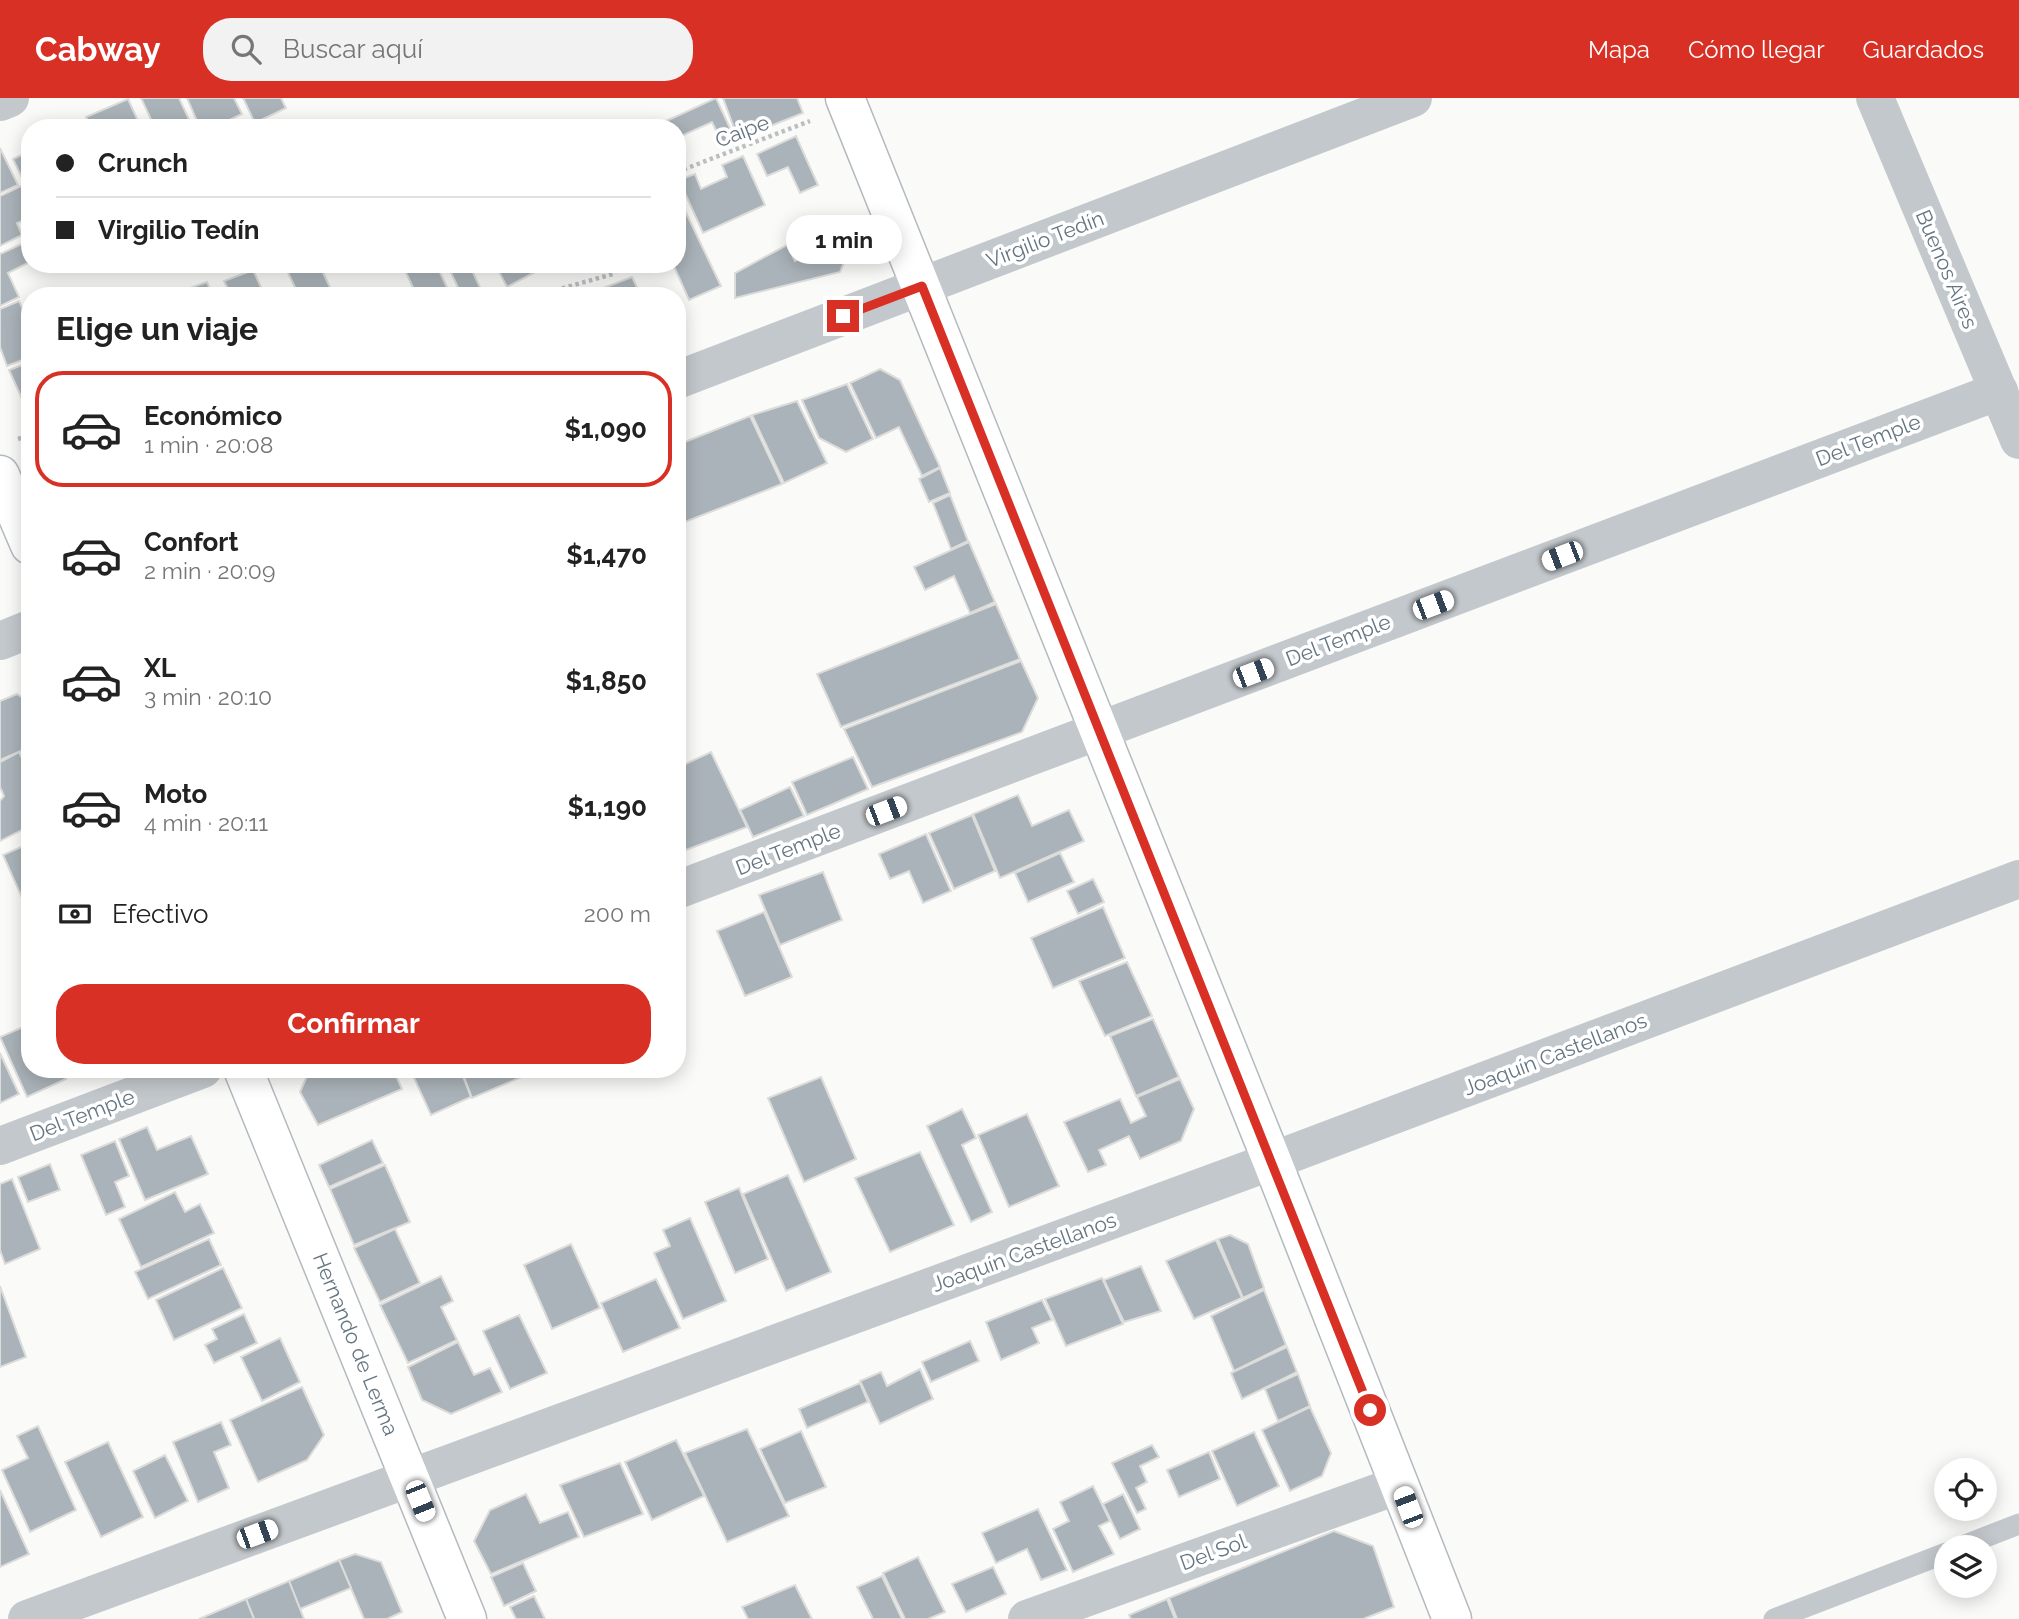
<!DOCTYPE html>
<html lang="es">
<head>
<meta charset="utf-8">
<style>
	body { margin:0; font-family:Raleway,sans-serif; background:#f2f2f2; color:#222; height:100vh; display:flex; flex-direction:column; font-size:26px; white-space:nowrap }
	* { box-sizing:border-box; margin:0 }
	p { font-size:23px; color:#767676 }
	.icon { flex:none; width:38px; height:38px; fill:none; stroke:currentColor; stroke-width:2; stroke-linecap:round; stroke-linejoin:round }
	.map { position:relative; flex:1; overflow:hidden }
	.panel { position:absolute; left:21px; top:189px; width:665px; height:791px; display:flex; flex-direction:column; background:#fff; border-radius:28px; box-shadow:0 4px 18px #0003 }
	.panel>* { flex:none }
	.guide { position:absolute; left:21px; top:21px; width:665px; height:154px; border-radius:28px; box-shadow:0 4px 18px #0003; display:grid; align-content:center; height:154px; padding:0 35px; background:#fff }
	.tools { position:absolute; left:1934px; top:1360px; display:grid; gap:14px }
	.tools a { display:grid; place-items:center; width:63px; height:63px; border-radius:50%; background:#fff; box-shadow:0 4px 18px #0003; font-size:35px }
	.end { position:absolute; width:32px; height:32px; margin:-16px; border:9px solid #d93025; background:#fff; box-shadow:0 0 0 4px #fff }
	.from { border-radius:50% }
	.bubble { position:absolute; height:49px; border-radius:24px; background:#fff; box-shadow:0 4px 18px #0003; font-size:23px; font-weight:700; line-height:49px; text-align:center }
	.car { position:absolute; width:21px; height:42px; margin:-21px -10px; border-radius:9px; box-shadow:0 0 5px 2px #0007; background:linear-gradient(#fff 24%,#345 0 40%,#fff 0 76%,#345 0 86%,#fff 0) }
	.guide b { display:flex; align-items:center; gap:24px; height:66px; font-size:26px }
	.guide b+b { border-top:2px solid #e0e0e0 }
	.guide i { width:18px; height:18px; background:#222 }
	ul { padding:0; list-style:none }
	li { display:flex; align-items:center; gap:21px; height:116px; margin:0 14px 10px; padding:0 21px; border:4px solid transparent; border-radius:28px }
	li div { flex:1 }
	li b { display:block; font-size:26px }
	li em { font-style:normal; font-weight:700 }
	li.selected { border-color:#d93025 }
	li>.icon { width:63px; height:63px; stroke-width:1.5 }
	h2 { padding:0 35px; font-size:32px; line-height:84px }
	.pay { display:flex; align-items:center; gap:18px; height:77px; padding:0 35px; font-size:26px }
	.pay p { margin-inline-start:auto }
	.cta { display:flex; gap:14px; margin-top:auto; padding:14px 35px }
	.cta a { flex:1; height:80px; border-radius:28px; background:#d93025; color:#fff; font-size:28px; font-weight:700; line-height:80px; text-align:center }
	header { display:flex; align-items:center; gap:42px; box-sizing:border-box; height:98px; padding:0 35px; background:#d93025; color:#fff }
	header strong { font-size:33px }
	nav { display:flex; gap:38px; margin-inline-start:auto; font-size:24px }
	.search { width:490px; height:63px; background:#f2f2f2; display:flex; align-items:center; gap:18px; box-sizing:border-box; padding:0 24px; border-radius:28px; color:#767676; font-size:26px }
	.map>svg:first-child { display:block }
	.building { fill:#aab3b9; stroke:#dcdcda; stroke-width:2 }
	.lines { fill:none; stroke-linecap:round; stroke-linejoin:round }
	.secondary-casing { stroke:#b3babf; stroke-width:41 }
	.path { stroke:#bbbfc2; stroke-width:4.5; stroke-dasharray:3.5 3.5; stroke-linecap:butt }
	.lane { stroke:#c3c8cc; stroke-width:21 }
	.street { stroke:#c3c8cc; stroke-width:38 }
	.secondary { stroke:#fff; stroke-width:38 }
	.route { stroke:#d93025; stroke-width:9 }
	.labels { text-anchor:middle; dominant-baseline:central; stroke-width:7; stroke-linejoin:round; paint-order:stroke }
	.street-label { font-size:21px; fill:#657683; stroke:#fff }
</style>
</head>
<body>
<header>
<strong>Cabway</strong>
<div class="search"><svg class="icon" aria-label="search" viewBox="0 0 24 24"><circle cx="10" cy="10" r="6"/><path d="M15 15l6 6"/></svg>Buscar aquí</div>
<nav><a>Mapa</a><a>Cómo llegar</a><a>Guardados</a></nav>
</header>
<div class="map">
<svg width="2019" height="1521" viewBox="0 0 2019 1521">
	<rect width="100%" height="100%" fill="#fafaf8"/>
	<g class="building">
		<polygon points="141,0 179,0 193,30 170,30 169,28 155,30"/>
		<polygon points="187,0 234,0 242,16 213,30 200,30"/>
		<polygon points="243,0 281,0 286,10 255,25"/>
		<polygon points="716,0 736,43 724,49 712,24 677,40 677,30 651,30"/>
		<polygon points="723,0 797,0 803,15 738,41"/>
		<polygon points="128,1 139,25 127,30 91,30 86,19"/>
		<polygon points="796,38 818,87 800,95 788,69 767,78 757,56"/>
		<polygon points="0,50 18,87 0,95"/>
		<polygon points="30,53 30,86 26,88 13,61"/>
		<polygon points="743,58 765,107 703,135 679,82 695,76 701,91 727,79 722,67"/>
		<polygon points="23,87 30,101 30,120 17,125 22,137 0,148 0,98"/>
		<polygon points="677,96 721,188 689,202 673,166 677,166"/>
		<polygon points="839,126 850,149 840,174 735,200 735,175 787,147 795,163 821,151 814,138"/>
		<polygon points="28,143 30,164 8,175 19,199 0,208 0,156"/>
		<polygon points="284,166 319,166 334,198 299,198"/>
		<polygon points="402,166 436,166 451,198 435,198 433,194 425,198 417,198"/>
		<polygon points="447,166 469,166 484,198 462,198"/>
		<polygon points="495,166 533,166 537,173 507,189"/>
		<polygon points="253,172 265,198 231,198 224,183"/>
		<polygon points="632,179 641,198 601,198 598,192"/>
		<polygon points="207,184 213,198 177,198 176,195"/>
		<polygon points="19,203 30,226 30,259 7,268 0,249 0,211"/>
		<polygon points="30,264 30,318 9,272"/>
		<polygon points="880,271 900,282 940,369 922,378 899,329 876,340 850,285"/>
		<polygon points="847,286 873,341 846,354 819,340 802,302"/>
		<polygon points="797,303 827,365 784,385 752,317"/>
		<polygon points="750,318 782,386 677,427 677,347"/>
		<polygon points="940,370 950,395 929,404 919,381"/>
		<polygon points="950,397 968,443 951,451 933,405"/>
		<polygon points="969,444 995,504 970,515 954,478 925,492 914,469"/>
		<polygon points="996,506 1020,561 841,629 817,576"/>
		<polygon points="1021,563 1038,600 1022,634 872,689 844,631"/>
		<polygon points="17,596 26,602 30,612 30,649 0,662 0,603"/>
		<polygon points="19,654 30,676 30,728 0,743 0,703 4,698 0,689 0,664"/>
		<polygon points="711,654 747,729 686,752 677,734 677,701 681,699 677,692 677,670"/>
		<polygon points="853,659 868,691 807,717 792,684"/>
		<polygon points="790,689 804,718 753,739 740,712"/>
		<polygon points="1018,697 1032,728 1069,712 1084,743 1000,780 973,716"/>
		<polygon points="972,717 995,773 954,791 929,735"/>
		<polygon points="926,736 951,793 923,805 909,773 890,781 879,756"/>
		<polygon points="30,745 30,799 23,802 3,757"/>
		<polygon points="1060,755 1074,784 1028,804 1015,775"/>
		<polygon points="823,774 842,822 780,847 759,797"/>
		<polygon points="1093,781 1104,804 1078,816 1067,793"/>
		<polygon points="1103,809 1125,860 1053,890 1031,840"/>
		<polygon points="764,814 792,879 745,898 717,833"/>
		<polygon points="1127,864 1152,918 1105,938 1079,883"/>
		<polygon points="1153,921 1179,979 1136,998 1110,938"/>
		<polygon points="30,926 30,971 61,971 66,981 27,999 0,939"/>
		<polygon points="0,955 19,996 0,1005"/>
		<polygon points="310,971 393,971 402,991 318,1027 300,994"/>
		<polygon points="410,971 460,971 471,999 431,1017"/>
		<polygon points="461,971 522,971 524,978 472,1000"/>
		<polygon points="821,979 856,1061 804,1084 768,1000"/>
		<polygon points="1180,981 1194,1011 1181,1043 1140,1061 1129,1038 1099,1052 1106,1067 1088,1074 1064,1024 1120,1001 1131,1025 1146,1018 1137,999"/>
		<polygon points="962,1011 976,1040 962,1047 992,1114 971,1124 927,1028"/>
		<polygon points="1027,1016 1059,1088 1009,1109 978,1037"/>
		<polygon points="147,1029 157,1052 191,1038 208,1076 145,1102 119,1041"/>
		<polygon points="372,1042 383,1065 329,1089 319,1067"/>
		<polygon points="115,1043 129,1078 115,1084 125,1109 106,1117 81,1057"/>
		<polygon points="920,1054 954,1127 890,1154 855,1080"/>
		<polygon points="50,1066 60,1092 28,1104 18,1079"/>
		<polygon points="385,1067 410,1124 354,1147 330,1091"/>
		<polygon points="788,1077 831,1174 786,1193 743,1096"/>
		<polygon points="12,1081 40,1151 5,1166 0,1152 0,1086"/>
		<polygon points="739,1090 768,1161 735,1175 705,1104"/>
		<polygon points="175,1094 185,1114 200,1106 214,1135 141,1169 119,1121"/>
		<polygon points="690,1120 726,1203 683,1221 654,1155 670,1148 663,1132"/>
		<polygon points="395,1131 420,1185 380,1204 354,1150"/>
		<polygon points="1230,1137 1248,1146 1264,1190 1243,1200 1218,1141"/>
		<polygon points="209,1141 221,1167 148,1201 135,1174"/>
		<polygon points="1216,1142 1242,1200 1194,1221 1166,1163"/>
		<polygon points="571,1146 600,1210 552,1231 524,1167"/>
		<polygon points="1141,1168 1161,1213 1124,1224 1104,1182"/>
		<polygon points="223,1170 242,1210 174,1242 156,1202"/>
		<polygon points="441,1178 453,1203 441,1209 457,1242 408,1265 380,1207"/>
		<polygon points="1102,1180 1123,1226 1066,1248 1045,1201"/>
		<polygon points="656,1181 680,1230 623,1254 601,1205"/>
		<polygon points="0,1188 26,1259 0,1269"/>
		<polygon points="1264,1192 1286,1247 1234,1273 1211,1218"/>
		<polygon points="1042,1202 1052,1222 1032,1230 1039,1245 1001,1262 986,1224"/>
		<polygon points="244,1216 257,1245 214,1265 205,1247 217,1241 212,1231"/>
		<polygon points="519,1217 547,1275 510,1291 483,1233"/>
		<polygon points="280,1240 300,1284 262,1303 241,1259"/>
		<polygon points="970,1243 979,1263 931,1284 922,1264"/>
		<polygon points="458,1244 474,1277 490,1270 502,1294 451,1316 422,1302 408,1269"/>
		<polygon points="1287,1249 1297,1274 1242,1301 1231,1275"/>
		<polygon points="920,1271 933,1301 880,1326 860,1283 881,1274 887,1288"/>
		<polygon points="1298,1276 1310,1308 1278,1323 1265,1291"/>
		<polygon points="860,1285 868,1304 807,1330 799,1311"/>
		<polygon points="302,1289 324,1337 307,1362 258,1384 230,1322"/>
		<polygon points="1310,1309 1331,1355 1322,1378 1290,1393 1262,1332"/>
		<polygon points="221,1324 231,1347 214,1354 229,1390 198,1404 173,1344"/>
		<polygon points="38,1328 76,1412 30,1434 2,1372 28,1360 17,1338"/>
		<polygon points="747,1331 789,1418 727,1444 685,1355"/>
		<polygon points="801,1333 826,1389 785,1405 760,1351"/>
		<polygon points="1254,1334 1279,1388 1237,1408 1212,1353"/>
		<polygon points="676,1342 704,1398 652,1422 625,1364"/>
		<polygon points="108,1344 143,1419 101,1439 65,1364"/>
		<polygon points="1152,1347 1159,1359 1140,1368 1147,1384 1136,1390 1146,1411 1137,1415 1112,1365"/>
		<polygon points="1209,1354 1220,1381 1179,1399 1167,1372"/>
		<polygon points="165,1357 188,1403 155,1420 133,1373"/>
		<polygon points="620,1365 643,1416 584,1439 560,1387"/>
		<polygon points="1093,1388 1110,1423 1099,1428 1114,1456 1073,1474 1053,1431 1069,1423 1060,1404"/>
		<polygon points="0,1392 29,1456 0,1469"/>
		<polygon points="526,1396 540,1425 568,1414 579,1439 491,1476 474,1443 490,1412"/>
		<polygon points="1123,1396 1140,1431 1120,1441 1103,1406"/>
		<polygon points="1038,1411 1067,1472 1041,1482 1027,1451 996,1465 982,1435"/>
		<polygon points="1334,1433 1373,1448 1394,1509 1363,1521 1177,1521 1169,1500"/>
		<polygon points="355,1456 381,1464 402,1514 387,1521 364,1521 339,1462"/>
		<polygon points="918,1459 945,1514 928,1521 905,1521 883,1475"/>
		<polygon points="339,1462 351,1490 300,1511 289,1483"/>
		<polygon points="523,1465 536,1493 504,1508 491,1479"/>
		<polygon points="993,1469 1006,1496 966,1514 952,1486"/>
		<polygon points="882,1478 902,1521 873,1521 857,1489"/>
		<polygon points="289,1483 304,1521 254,1521 246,1501"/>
		<polygon points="795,1487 812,1521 748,1521 742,1509"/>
		<polygon points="534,1498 545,1521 516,1521 510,1509"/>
		<polygon points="246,1501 254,1521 199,1521"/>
		<polygon points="1167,1501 1175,1521 1131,1521 1129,1517"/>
	</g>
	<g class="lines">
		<defs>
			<g id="secondary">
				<polyline points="845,0 1272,1063 1452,1521"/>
				<polyline points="0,377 30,447"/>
				<polyline points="243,971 467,1521"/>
			</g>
		</defs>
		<use href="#secondary" class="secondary-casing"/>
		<g class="path">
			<polyline points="677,74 810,23"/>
			<polyline points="535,198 613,176 608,166"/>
			<polyline points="18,341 30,337"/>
		</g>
		<g class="lane">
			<polyline points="1960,1449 2019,1426"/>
			<polyline points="1774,1521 1946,1455"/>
		</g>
		<g class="street">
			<polyline points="1875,0 2019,342"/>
			<polyline points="0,4 10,0"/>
			<polyline points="677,282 1413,0"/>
			<polyline points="0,543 30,531"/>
			<polyline points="677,792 1999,293"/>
			<polyline points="0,1048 203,971"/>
			<polyline points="27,1521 1272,1063 2019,781"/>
			<polyline points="1027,1521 1399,1387"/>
		</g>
		<use href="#secondary" class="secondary"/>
	</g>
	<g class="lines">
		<polyline class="route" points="843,218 922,188 1370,1312"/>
	</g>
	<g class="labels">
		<g class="street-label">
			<text transform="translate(742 33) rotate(-21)">Caipe</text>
			<text transform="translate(1045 141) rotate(-21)">Virgilio Tedín</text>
			<text transform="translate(1947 171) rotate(67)">Buenos Aires</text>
			<text transform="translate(1868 342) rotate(-21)">Del Temple</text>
			<text transform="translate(1338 542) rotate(-21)">Del Temple</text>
			<text transform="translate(788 751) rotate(-21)">Del Temple</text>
			<text transform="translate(1555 956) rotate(-21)">Joaquín Castellanos</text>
			<text transform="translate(82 1017) rotate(-21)">Del Temple</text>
			<text transform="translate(1024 1154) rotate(-20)">Joaquín Castellanos</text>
			<text transform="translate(356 1246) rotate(68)">Hernando de Lerma</text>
			<text transform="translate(1213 1454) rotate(-20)">Del Sol</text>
		</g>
	</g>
</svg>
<div class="tools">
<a><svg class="icon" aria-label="locate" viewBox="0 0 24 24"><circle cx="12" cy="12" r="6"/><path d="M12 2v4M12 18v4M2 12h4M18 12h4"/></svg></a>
<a><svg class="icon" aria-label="layers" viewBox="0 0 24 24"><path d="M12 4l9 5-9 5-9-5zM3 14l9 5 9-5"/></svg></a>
</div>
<i class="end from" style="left:1370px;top:1312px"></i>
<i class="end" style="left:843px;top:218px"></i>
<div class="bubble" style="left:786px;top:117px;width:116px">1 min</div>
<i class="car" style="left:1562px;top:458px;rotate:249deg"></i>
<i class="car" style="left:1433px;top:507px;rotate:69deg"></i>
<i class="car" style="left:1253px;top:575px;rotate:69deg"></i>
<i class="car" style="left:886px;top:713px;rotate:69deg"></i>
<i class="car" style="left:420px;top:1403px;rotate:158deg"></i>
<i class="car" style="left:1408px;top:1409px;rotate:339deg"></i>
<i class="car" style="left:257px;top:1436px;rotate:70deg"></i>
<div class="guide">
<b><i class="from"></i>Crunch</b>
<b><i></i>Virgilio Tedín</b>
</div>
<section class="panel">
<h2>Elige un viaje</h2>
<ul>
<li class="selected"><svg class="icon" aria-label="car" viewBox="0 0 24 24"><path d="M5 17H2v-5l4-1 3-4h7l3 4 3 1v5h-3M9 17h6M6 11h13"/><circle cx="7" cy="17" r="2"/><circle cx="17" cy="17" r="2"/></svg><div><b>Económico</b><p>1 min · 20:08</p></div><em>$1,090</em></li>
<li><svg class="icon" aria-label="car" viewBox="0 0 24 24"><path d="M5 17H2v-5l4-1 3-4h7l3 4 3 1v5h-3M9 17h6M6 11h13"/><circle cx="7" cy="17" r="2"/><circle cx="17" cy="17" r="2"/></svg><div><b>Confort</b><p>2 min · 20:09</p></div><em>$1,470</em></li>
<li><svg class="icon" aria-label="car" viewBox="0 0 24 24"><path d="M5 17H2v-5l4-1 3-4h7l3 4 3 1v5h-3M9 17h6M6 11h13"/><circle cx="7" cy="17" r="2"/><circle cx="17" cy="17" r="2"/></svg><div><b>XL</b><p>3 min · 20:10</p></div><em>$1,850</em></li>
<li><svg class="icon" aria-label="car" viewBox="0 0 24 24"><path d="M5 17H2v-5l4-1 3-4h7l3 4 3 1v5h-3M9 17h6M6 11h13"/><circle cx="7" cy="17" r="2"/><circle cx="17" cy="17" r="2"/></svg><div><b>Moto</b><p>4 min · 20:11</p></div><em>$1,190</em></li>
</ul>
<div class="pay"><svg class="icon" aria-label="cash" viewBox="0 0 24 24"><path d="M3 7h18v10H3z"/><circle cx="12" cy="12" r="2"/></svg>Efectivo<p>200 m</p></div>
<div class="cta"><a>Confirmar</a></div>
</section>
</div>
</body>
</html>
